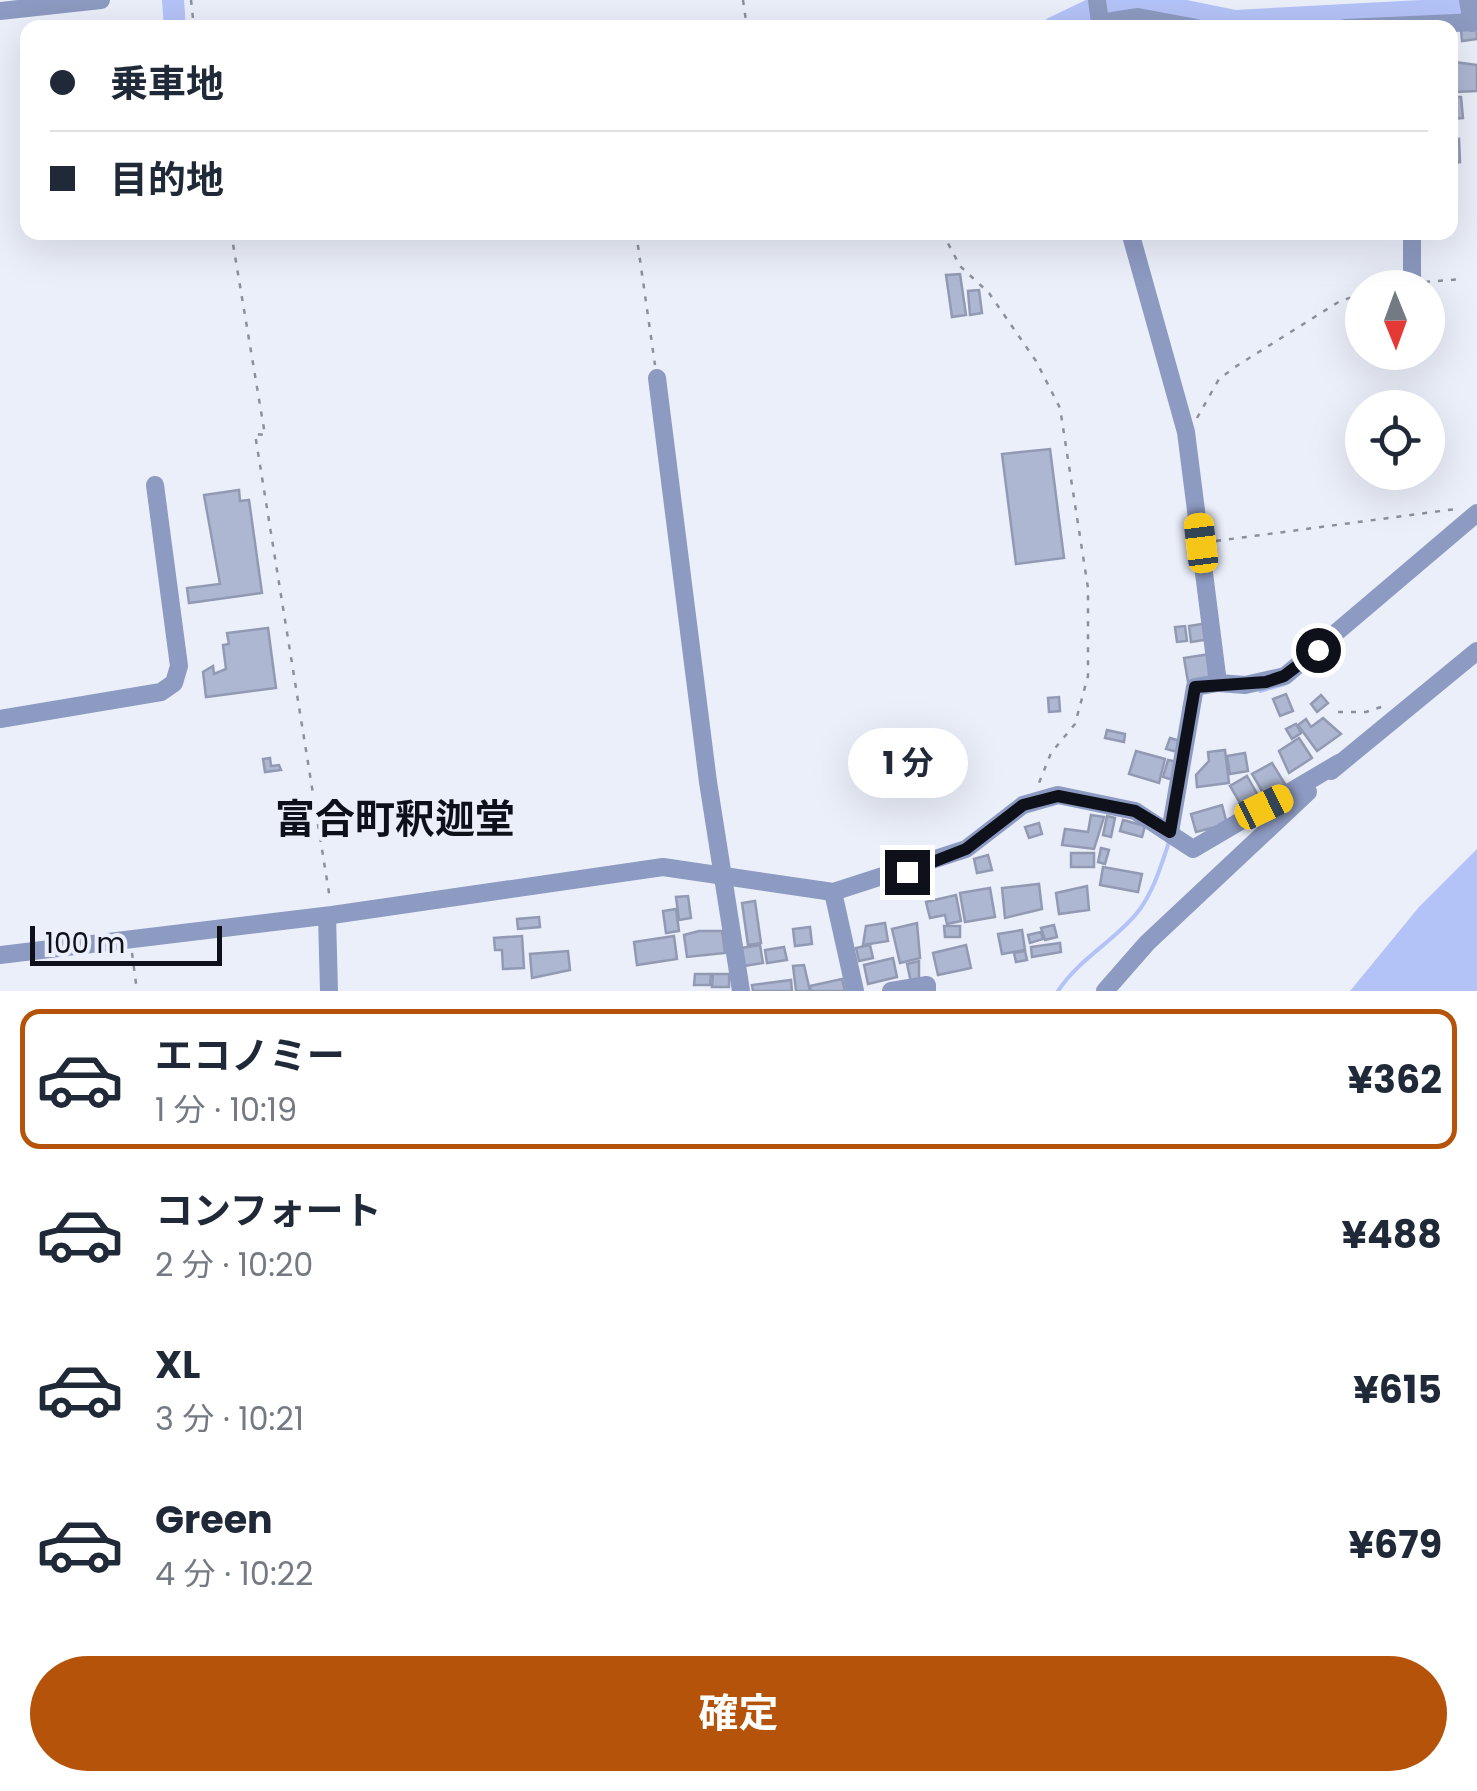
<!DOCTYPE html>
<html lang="ja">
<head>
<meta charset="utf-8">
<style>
	body { margin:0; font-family:Poppins,"Noto Sans JP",sans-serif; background:#f6f6f7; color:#1f2937; height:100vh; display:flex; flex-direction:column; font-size:38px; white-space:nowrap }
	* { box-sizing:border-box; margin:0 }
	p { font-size:32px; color:#747a83 }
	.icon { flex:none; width:55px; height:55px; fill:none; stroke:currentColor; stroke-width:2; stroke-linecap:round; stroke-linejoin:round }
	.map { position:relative; height:991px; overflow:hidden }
	.drawer { display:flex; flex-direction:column; background:#fff; flex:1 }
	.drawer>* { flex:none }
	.top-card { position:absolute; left:20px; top:20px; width:1438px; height:220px; border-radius:20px; box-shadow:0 10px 40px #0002; display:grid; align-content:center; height:220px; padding:0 30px; background:#fff }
	.needle { width:65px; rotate:179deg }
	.tools { position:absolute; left:1345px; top:270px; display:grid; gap:20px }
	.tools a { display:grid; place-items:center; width:100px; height:100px; border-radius:50%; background:#fff; box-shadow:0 10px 40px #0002; font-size:50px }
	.scale { position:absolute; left:30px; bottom:25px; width:192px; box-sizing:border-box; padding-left:10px; border:5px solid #0e111a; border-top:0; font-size:28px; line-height:35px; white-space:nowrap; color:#0e111a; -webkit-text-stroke:8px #ebeffa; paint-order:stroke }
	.end { position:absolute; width:45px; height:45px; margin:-22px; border:12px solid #0e111a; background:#fff; box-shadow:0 0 0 5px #fff }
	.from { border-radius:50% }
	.bubble { position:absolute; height:70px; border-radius:35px; background:#fff; box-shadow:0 10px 40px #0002; font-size:32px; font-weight:700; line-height:70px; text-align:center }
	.car { position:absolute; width:30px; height:60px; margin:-30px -15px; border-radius:12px; box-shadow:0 0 8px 2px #0007; background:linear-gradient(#f5c518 24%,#345 0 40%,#f5c518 0 76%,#345 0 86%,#f5c518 0) }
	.top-card b { display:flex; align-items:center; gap:35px; height:95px; font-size:38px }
	.top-card b+b { border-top:2px solid #e0e1e3 }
	.top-card i { width:25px; height:25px; background:#1f2937 }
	ul { padding:18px 0 0; list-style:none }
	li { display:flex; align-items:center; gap:30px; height:140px; margin:0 20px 15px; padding:0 10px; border:5px solid transparent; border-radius:20px }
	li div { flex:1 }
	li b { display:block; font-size:38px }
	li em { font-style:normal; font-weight:700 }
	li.current { border-color:#b45309 }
	li>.icon { width:90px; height:90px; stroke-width:1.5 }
	.cta { display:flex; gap:20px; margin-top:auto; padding:20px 30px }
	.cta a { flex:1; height:115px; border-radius:60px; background:#b45309; color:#fff; font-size:40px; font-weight:700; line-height:115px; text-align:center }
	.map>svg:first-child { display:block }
	.water { fill:#b4c3f7 }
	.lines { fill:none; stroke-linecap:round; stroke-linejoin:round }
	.stream { stroke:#b4c3f7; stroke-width:4 }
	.river { stroke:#b4c3f7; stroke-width:22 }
	.building { fill:#aeb7d1; stroke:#929ab3; stroke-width:2.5 }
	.path { stroke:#8c909a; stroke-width:2.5; stroke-dasharray:5 8; stroke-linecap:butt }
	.minor { stroke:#8d9ac1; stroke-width:18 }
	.route { stroke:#0e111a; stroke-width:12 }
	.labels { text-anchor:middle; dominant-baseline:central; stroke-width:8; stroke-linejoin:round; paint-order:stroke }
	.quarter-label { font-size:40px; font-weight:bold; fill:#0e111a; stroke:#ebeffa }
</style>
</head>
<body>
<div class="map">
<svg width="1477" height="991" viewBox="0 0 1477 991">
	<rect width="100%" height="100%" fill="#ebeffa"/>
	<polygon class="water" points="1477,849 1477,991 1350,991 1419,907"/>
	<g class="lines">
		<g class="stream">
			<polyline points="1260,691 1284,684"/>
			<path d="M 1058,991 C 1079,959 1113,942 1137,913 C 1153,893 1161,866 1169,842"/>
		</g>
		<g class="river">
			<polyline points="173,0 175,28"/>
			<polyline points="1053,28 1109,1 1136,1 1235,21 1477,8"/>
		</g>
	</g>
	<g class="building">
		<polygon points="1477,28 1477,39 1462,41 1461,30"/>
		<polygon points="1455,62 1477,65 1477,91 1456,92 1456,87 1450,87"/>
		<polygon points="1450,97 1461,97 1463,118 1450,119"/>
		<polygon points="1459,139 1460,162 1450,163 1450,140"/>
		<polygon points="960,274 966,315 952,317 946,275"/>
		<polygon points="979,290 982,313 970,315 968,291"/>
		<polygon points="1050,449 1064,558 1016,564 1002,454"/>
		<polygon points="239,490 240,501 249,500 262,593 189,603 187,588 220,584 204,495"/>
		<polygon points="1208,623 1210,639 1191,642 1189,626"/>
		<polygon points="1185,626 1187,641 1177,642 1175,627"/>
		<polygon points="268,628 276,688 206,697 203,672 213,666 214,674 226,669 223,645 229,644 227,633"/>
		<polygon points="1210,654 1214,677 1188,682 1184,658"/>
		<polygon points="1286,694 1293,711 1280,716 1273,699"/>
		<polygon points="1321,695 1328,703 1317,712 1311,704"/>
		<polygon points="1059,697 1060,711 1049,712 1048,698"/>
		<polygon points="1323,718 1341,734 1317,751 1298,725 1306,719 1311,727"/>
		<polygon points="1296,724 1301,733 1292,739 1286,729"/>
		<polygon points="1107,730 1125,734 1124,742 1105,738"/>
		<polygon points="1170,738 1184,742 1181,753 1166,749"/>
		<polygon points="1299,738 1312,758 1289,773 1279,751"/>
		<polygon points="1225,750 1229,783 1197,787 1196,775 1209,761 1208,752"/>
		<polygon points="1136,751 1165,759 1159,783 1129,774"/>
		<polygon points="1245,753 1248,771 1230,774 1227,756"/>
		<polygon points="270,758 271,766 279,765 281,770 265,772 263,759"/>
		<polygon points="1168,760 1178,762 1173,780 1163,777"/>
		<polygon points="1272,763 1285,784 1265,796 1252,774"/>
		<polygon points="1247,776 1260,799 1243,808 1230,786"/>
		<polygon points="1222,805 1227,824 1196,832 1191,814"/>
		<polygon points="1091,815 1104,817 1094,849 1062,845 1065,829 1088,832"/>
		<polygon points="1107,816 1115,818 1111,837 1103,835"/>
		<polygon points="1123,820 1145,826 1142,837 1120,831"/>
		<polygon points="1039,823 1042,834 1029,838 1025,827"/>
		<polygon points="1101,848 1109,850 1105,864 1098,862"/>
		<rect x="1071" y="853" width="23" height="14"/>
		<polygon points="988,855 992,870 977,873 974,859"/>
		<polygon points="1103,867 1142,874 1138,892 1100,885"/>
		<polygon points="1039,884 1042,909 1005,918 1002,888"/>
		<polygon points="1087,886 1089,910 1059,914 1056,893"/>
		<polygon points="990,888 995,917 965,922 960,893"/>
		<polygon points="956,895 961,921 947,924 945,915 930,918 926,902"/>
		<polygon points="688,896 691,918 679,920 676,897"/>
		<polygon points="755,901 761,943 748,945 742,903"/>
		<polygon points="676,909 679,931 666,933 663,911"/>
		<polygon points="539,917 540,927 518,929 517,919"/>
		<polygon points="885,923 888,941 863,945 866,926"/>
		<polygon points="917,923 920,958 900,963 892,929"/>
		<polygon points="1054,925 1057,937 1045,940 1041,928"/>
		<polygon points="944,926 960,926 960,937 945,937"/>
		<polygon points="810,927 812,944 795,946 793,929"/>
		<polygon points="1022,930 1025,950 1002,954 998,934"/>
		<polygon points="699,931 722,931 725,953 687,957 684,935"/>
		<polygon points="1041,932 1043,939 1030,943 1028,935"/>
		<polygon points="522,936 524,968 503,969 502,950 495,950 494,938"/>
		<polygon points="674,936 677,959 637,965 634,942"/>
		<polygon points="1060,943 1061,952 1032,957 1031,947"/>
		<polygon points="760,945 763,963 744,966 741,948"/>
		<polygon points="870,945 873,958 859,961 856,948"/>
		<polygon points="966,945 971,968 938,975 933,953"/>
		<polygon points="784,947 787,960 767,963 765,950"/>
		<polygon points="568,951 570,970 532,978 530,954"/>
		<polygon points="1025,951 1027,960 1016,962 1014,953"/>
		<polygon points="893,958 897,977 868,984 864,965"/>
		<polygon points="919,961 919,980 911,982 907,964"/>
		<polygon points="804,965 810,991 796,991 793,966"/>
		<polygon points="695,974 711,974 710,985 694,985"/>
		<polygon points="713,974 729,974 729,987 712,987"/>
		<polygon points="842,979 845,991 811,991 810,986"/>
		<polygon points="791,980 792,991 753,991 752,985"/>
	</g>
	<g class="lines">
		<g class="path">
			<polyline points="191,0 194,28"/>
			<polyline points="743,0 747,28"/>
			<polyline points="231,232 265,435 255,434 330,899"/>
			<polyline points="636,232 655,365"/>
			<polyline points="942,232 960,266 989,293 1036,361 1060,408 1088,588 1088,676 1075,724 1051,753 1039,783"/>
			<polyline points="1425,282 1462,279"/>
			<polyline points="1381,288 1398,281"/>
			<polyline points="1197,418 1219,379 1235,367 1340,301 1362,294"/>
			<polyline points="1216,541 1456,509"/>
			<polyline points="1338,712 1366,712 1387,705"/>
			<polyline points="132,953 137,991"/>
		</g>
		<g class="minor">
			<polyline points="1097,0 1100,23 1138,17 1197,28"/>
			<polyline points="1468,0 1472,23"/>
			<polyline points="0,11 101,0"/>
			<polyline points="1345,28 1477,22"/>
			<polyline points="1130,232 1186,432 1218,683 1195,687 1170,832"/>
			<polyline points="1412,277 1412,232"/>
			<polyline points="657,378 708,782 741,991"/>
			<polyline points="1218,683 1245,685 1285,676 1477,513"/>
			<polyline points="0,719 161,692 174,683 179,666 155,485"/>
			<polyline points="1331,771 1477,651"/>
			<polyline points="833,892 855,991"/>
			<polyline points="327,916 329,991"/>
			<polyline points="0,955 332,915 663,867 833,892 966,849 1023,805 1058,795 1135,811 1193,849 1339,763"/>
			<polyline points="891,991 927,985 927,991"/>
			<polyline points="1105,991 1147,943 1308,792"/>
		</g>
	</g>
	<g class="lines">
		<polyline class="route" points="907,872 966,849 1023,805 1058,796 1135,811 1170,832 1195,687 1266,682 1284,676 1318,650"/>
	</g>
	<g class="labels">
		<g class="quarter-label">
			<text x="395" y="819">富合町釈迦堂</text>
		</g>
	</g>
</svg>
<div class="tools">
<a><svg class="needle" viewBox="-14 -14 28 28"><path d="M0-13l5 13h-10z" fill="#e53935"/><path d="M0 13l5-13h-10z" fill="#747a83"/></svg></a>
<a><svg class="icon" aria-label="locate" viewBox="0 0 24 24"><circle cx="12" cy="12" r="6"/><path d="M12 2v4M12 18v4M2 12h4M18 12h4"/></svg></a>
</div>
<div class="scale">100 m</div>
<i class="end from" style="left:1318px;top:650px"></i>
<i class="end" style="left:907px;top:872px"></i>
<div class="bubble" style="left:848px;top:728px;width:120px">1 分</div>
<i class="car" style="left:1201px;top:543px;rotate:353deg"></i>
<i class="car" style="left:1264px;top:807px;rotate:64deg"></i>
<div class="top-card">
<b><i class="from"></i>乗車地</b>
<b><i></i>目的地</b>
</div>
</div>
<section class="drawer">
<ul>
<li class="current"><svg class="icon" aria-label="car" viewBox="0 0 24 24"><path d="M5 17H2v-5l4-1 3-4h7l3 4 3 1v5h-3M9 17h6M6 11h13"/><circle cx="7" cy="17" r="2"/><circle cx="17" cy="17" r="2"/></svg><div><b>エコノミー</b><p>1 分 · 10:19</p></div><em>¥362</em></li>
<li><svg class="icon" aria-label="car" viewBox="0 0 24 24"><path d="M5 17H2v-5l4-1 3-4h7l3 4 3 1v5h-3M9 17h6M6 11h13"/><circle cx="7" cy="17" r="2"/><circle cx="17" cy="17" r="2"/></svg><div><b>コンフォート</b><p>2 分 · 10:20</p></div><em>¥488</em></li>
<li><svg class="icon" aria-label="car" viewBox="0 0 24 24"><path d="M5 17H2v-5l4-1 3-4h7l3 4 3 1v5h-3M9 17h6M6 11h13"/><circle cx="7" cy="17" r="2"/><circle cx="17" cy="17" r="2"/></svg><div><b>XL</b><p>3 分 · 10:21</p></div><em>¥615</em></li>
<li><svg class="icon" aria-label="car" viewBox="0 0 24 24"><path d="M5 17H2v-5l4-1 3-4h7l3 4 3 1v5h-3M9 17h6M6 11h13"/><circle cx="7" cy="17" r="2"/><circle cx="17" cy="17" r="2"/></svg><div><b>Green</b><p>4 分 · 10:22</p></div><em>¥679</em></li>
</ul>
<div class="cta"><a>確定</a></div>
</section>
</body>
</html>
